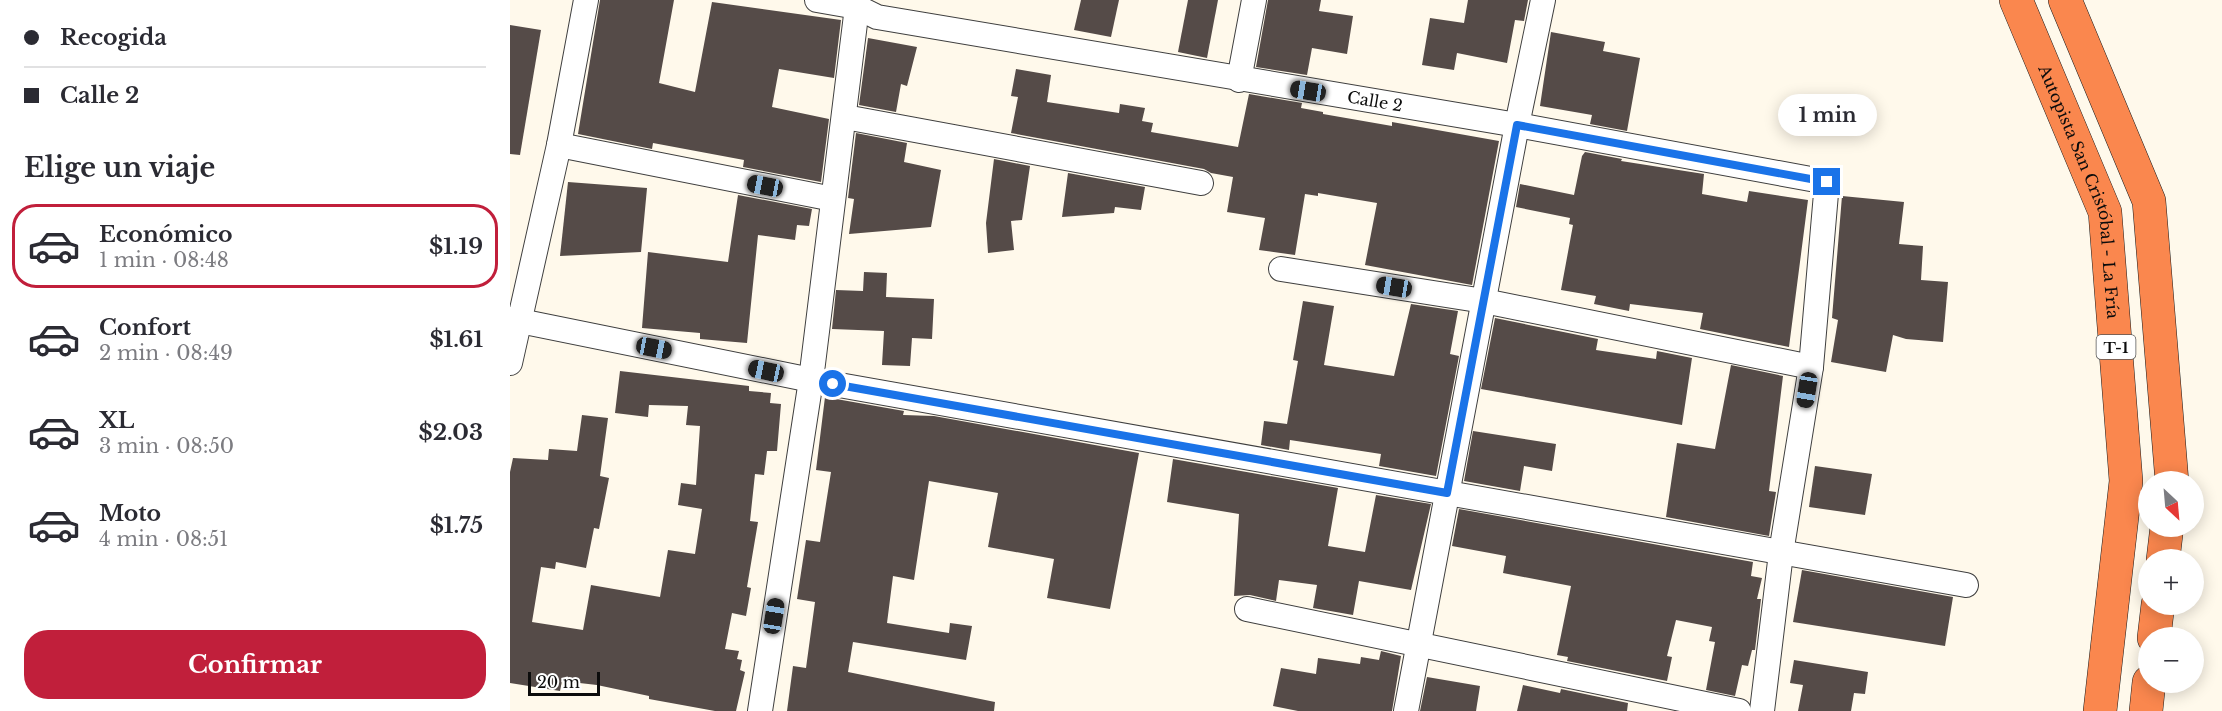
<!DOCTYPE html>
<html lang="es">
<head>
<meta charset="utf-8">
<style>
	body { margin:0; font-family:"Libre Baskerville",serif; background:#f2f2f3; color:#2b2b33; height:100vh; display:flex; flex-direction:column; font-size:22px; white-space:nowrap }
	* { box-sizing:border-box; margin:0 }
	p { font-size:20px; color:#7c7c81 }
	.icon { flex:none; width:33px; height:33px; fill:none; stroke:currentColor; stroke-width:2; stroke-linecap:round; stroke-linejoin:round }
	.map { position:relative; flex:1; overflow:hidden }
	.side { display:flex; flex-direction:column; background:#fff; width:510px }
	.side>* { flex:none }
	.banner { display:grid; align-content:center; height:132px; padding:0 24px; background:#fff }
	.needle { width:39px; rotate:154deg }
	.controls { position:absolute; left:1628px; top:471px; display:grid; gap:12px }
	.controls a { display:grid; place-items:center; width:66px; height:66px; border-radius:50%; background:#fff; box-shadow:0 3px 15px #0003; font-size:30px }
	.scale { position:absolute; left:18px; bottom:15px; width:72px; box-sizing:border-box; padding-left:6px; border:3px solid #0c0c0c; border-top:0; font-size:16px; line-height:21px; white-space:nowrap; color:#0c0c0c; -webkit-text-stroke:4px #fff; paint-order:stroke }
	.end { position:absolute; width:27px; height:27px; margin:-14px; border:8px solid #1a73e8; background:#fff; box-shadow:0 0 0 3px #fff }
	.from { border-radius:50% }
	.bubble { position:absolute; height:42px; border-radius:21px; background:#fff; box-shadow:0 3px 15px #0003; font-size:20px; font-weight:700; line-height:42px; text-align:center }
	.car { position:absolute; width:18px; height:36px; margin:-18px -9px; border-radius:8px; box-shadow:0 0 4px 2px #0007; background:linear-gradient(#222 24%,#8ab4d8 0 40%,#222 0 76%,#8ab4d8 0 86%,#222 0) }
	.banner b { display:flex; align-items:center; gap:21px; height:57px; font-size:22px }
	.banner b+b { border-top:2px solid #e1e1e2 }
	.banner i { width:15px; height:15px; background:#2b2b33 }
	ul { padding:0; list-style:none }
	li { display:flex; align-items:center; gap:18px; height:84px; margin:0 12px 9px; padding:0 12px; border:3px solid transparent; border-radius:24px }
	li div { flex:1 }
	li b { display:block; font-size:22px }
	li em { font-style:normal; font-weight:700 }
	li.active { border-color:#c11f3b }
	li>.icon { width:54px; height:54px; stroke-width:1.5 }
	h2 { padding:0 24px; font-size:27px; line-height:72px }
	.action { display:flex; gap:12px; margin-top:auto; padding:12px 24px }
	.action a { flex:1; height:69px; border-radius:24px; background:#c11f3b; color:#fff; font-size:24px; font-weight:700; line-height:69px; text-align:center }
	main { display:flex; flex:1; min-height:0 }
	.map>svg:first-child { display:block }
	.building { fill:#554b48 }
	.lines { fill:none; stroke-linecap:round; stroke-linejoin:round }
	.street-casing { stroke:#3f3f3f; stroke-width:26 }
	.highway-casing { stroke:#1d1d1d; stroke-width:34 }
	.street { stroke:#fff; stroke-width:24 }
	.highway { stroke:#fa874e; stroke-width:33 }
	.route { stroke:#1a73e8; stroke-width:8 }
	.labels { text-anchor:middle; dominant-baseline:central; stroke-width:6; stroke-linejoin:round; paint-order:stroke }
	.shield { fill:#fff; stroke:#555; stroke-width:1.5 }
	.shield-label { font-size:15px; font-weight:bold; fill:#0c0c0c }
	.street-label { font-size:16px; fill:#0c0c0c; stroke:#fff }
</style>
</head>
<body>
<main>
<section class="side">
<div class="banner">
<b><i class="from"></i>Recogida</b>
<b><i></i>Calle 2</b>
</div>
<h2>Elige un viaje</h2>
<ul>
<li class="active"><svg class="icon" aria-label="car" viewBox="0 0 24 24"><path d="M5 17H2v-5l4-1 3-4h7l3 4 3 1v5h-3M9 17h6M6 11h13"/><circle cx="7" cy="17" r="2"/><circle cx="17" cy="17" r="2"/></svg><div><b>Económico</b><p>1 min · 08:48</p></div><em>$1.19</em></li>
<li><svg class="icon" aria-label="car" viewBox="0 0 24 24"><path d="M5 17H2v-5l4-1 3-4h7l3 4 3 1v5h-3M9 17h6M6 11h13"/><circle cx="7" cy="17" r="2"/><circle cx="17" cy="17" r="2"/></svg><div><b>Confort</b><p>2 min · 08:49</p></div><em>$1.61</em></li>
<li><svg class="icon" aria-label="car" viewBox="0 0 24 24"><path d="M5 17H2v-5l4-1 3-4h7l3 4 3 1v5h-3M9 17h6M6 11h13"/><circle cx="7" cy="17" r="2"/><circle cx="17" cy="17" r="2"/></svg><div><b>XL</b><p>3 min · 08:50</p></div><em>$2.03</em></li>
<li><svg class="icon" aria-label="car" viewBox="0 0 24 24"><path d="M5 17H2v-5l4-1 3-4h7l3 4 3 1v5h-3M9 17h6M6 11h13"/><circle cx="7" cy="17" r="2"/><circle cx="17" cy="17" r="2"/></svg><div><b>Moto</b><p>4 min · 08:51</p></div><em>$1.75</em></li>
</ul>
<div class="action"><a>Confirmar</a></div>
</section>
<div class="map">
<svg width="1712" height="711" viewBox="0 0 1712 711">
	<rect width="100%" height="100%" fill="#fff9eb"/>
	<g class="building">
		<polygon points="90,0 164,0 149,83 185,92 202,2 331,20 324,78 269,69 262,107 319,119 311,182 233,167 234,160 143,143 142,149 68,134"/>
		<polygon points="571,0 609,0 601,37 564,30"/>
		<polygon points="678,0 708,0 697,58 668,52"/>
		<polygon points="758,0 811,0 809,11 843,16 837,54 802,48 797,75 746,67"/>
		<polygon points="958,0 1018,0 1014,21 1005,20 997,63 947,53 944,70 912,65 920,18 954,23"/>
		<polygon points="0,25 31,30 10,155 0,154"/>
		<polygon points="1041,32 1095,42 1093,51 1130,58 1117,131 1080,124 1082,115 1030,106"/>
		<polygon points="358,38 407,47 397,86 391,84 386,112 349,105"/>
		<polygon points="506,69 541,75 537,102 609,113 610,104 635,108 632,121 643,123 641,132 728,147 739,94 792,103 791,108 813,112 813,114 882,126 882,122 989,141 962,285 855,265 867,203 808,193 808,196 795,194 785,255 749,250 755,218 717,212 723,177 701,173 694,169 501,133 508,97 501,96"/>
		<polygon points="346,133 397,143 394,162 431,170 421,227 339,234 344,199 338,198"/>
		<polygon points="1075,152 1112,159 1111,161 1194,174 1192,194 1237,202 1239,191 1298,200 1279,347 1190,329 1193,313 1120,304 1119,311 1084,304 1086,296 1051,290 1063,225 1059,224 1060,218 1006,207 1010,184 1064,195 1072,156"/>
		<polygon points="484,159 520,166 512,220 501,221 504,250 478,253 476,223"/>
		<polygon points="558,173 635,187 631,210 605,207 604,213 552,217"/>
		<polygon points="58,182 137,188 131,252 50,256"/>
		<polygon points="228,195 302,209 299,226 287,225 285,240 248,235 237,343 190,339 190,333 132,328 138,252 218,262"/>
		<polygon points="1332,196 1394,202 1389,244 1413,246 1411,280 1438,282 1433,342 1396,339 1383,335 1376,372 1321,362 1328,320 1322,318"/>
		<polygon points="354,272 377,273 376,297 424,299 422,339 402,338 400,366 372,365 374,331 322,329 326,290 353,291"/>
		<polygon points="793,301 824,306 814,365 884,376 901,304 948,311 940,354 949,356 926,476 869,466 871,454 780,440 779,450 751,445 754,421 777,424 788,361 783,360"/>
		<polygon points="985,318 1088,339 1086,350 1146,359 1147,351 1182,358 1172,425 971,389"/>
		<polygon points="1221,365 1273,376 1259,491 1266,492 1259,536 1156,517 1167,443 1205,449"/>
		<polygon points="110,371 239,386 239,391 261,393 260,403 271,404 267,451 257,451 254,475 245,474 240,521 248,522 237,587 241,588 236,616 222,613 215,649 229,651 227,659 232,660 230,670 235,672 226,711 205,711 139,699 139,696 87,685 52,681 50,691 0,683 0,472 3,458 38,460 39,449 67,451 72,415 98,418 90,476 99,478 89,529 84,528 76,568 46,562 45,569 31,567 22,622 73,630 81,585 150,597 158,550 185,554 192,509 168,505 171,483 186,485 190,426 176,425 178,406 139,405 138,417 105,413"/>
		<polygon points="315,397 394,411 393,415 424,416 629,453 600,609 537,598 544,559 478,547 488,493 419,481 404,580 383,576 377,623 439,633 440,623 462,626 456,660 343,642 338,672 485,702 484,711 277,711 283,666 296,668 305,602 287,599 296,540 310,542 321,472 306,470"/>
		<polygon points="963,431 1046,444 1042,471 1014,466 1010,491 954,481"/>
		<polygon points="663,459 828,488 818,546 855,552 866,495 921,504 901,590 849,581 843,615 803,608 807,585 769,580 766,601 740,595 724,596 729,514 657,502"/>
		<polygon points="1305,466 1362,474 1355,515 1299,507"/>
		<polygon points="949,509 1243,562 1241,576 1252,578 1247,599 1251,599 1245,650 1242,650 1238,666 1232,665 1225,696 1196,690 1205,642 1199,641 1202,627 1166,620 1157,656 1162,657 1157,681 1057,661 1058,657 1047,655 1061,586 993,573 996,556 942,546"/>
		<polygon points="1292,570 1443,597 1435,646 1283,622"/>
		<polygon points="871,651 891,656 882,711 788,711 763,706 771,668 806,674 808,658 850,664 851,657 869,660"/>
		<polygon points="1284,660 1358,672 1355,694 1344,693 1341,711 1288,711 1293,685 1280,683"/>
		<polygon points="917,677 970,686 966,711 910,711"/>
		<polygon points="1013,685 1050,693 1051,689 1118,703 1117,711 1007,711"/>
	</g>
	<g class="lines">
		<defs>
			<g id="street">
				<path id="s1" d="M 307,0 L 347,7 L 367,17 L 1007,125 L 1317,182 L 1301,367 L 1271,553 L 1252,711"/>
				<polyline points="729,80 744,0"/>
				<polyline points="335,117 691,183"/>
				<polyline points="49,145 323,199"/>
				<polyline points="771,269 974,301 1301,367"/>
				<polyline points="0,319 301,380 1456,585"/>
				<polyline points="0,363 49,145 76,0"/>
				<polyline points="737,609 1229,711"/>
				<polyline points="250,711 301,380 347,7"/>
				<polyline points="896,711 1007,125 1033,0"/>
			</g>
			<g id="highway">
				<path id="s2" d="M 1506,0 L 1595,212 L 1616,481 L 1590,711"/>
				<polyline points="1555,0 1639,201 1662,482"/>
				<polyline points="1653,560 1657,526"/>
				<polyline points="1644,638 1648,604"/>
				<polyline points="1636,711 1639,682"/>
			</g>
		</defs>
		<use href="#street" class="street-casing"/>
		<use href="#highway" class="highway-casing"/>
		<use href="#street" class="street"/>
		<use href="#highway" class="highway"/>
	</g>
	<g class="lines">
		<polyline class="route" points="323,384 937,493 1007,125 1317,182"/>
	</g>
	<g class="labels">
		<rect class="shield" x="1586.5" y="335" width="39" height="24" rx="4.5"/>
		<g class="shield-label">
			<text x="1606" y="347">T-1</text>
		</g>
		<g class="street-label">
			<text stroke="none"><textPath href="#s1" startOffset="568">Calle 2</textPath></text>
			<text stroke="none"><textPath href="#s2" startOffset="204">Autopista San Cristóbal - La Fría</textPath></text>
		</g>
	</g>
</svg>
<div class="controls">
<a><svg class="needle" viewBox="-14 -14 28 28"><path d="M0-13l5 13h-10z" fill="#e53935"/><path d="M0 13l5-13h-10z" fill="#7c7c81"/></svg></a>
<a>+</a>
<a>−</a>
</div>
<div class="scale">20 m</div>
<i class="end from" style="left:323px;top:384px"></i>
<i class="end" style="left:1317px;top:182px"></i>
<div class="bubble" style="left:1268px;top:94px;width:99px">1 min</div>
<i class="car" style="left:798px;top:91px;rotate:279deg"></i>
<i class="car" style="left:255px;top:186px;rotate:281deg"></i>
<i class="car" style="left:884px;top:287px;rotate:279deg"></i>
<i class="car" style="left:144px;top:348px;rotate:101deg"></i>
<i class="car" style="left:256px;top:371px;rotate:282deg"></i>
<i class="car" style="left:1297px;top:390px;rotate:189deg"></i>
<i class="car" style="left:264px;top:616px;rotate:9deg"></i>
</div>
</main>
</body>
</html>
